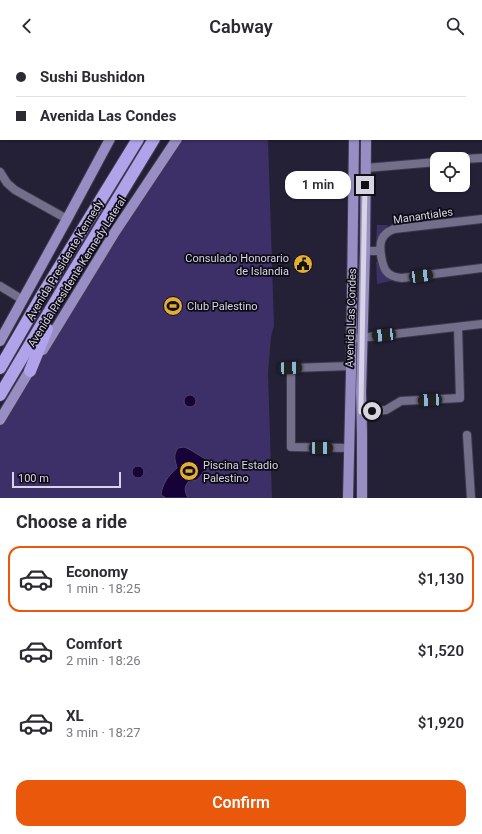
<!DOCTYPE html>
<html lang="en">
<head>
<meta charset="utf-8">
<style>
	body { margin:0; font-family:Roboto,sans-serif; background:#f2f2f3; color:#2b2b33; height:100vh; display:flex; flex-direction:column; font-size:15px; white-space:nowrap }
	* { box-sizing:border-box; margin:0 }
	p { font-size:13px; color:#7c7c81 }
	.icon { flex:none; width:22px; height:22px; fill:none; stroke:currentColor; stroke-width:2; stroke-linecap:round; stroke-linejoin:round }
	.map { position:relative; height:446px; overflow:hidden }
	.details { display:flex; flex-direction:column; background:#fff; flex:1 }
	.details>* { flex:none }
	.guide { position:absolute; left:0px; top:0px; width:482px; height:88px; box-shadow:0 1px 3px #0004; display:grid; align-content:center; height:88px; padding:0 16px; background:#fff }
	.tools { position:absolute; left:430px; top:100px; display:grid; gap:8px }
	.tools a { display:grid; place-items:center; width:40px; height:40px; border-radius:8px; background:#fff; box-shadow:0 1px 3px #0004; font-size:20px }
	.scale { position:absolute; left:12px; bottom:10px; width:109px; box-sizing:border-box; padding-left:4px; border:2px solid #d7d5e4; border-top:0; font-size:11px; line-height:14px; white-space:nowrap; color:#d7d5e4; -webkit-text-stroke:3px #0d0b15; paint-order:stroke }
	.end { position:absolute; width:18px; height:18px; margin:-9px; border:5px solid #d7d5e4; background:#111; box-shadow:0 0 0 2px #111 }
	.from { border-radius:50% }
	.bubble { position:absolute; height:28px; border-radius:12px; background:#fff; box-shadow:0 1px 3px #0004; font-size:13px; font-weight:600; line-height:28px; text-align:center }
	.car { position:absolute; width:12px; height:24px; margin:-12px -6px; border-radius:5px; box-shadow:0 0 3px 1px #0007; background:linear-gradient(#222 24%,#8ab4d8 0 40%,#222 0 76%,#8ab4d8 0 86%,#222 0) }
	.guide b { display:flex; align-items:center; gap:14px; height:38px; font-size:15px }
	.guide b+b { border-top:1px solid #e1e1e2 }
	.guide i { width:10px; height:10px; background:#2b2b33 }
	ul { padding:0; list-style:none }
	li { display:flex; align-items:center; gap:12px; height:66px; margin:0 8px 6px; padding:0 8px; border:2px solid transparent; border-radius:12px }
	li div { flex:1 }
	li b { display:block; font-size:15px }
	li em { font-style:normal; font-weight:600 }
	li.active { border-color:#ea580c }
	li>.icon { width:36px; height:36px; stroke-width:1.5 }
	h2 { padding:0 16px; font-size:18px; line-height:48px }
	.cta { display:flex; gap:8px; margin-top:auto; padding:8px 16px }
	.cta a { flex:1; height:46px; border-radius:12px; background:#ea580c; color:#fff; font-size:16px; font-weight:600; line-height:46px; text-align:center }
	header { display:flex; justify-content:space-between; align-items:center; height:52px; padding:0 16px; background:#fff; font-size:18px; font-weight:600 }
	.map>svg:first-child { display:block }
	.green { fill:#3d2f67 }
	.water { fill:#160238; stroke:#50416c }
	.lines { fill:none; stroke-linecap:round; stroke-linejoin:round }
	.minor-casing { stroke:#3e3a4d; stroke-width:10 }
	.tertiary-casing { stroke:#3e3a4d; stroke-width:12 }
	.primary-casing { stroke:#3e3a4d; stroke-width:12 }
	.motorway-casing { stroke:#3e3a4d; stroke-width:14 }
	.minor { stroke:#736f8a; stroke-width:8 }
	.tertiary { stroke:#736f8a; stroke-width:10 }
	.primary { stroke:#988ec4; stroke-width:10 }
	.motorway { stroke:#b0a3ea; stroke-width:12 }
	.route { stroke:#d7d5e4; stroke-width:5 }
	.labels { text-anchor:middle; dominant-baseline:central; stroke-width:3.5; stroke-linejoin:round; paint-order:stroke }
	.street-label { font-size:11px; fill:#d7d5e4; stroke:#0d0b15 }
	.poi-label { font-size:11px; fill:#d7d5e4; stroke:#0d0b15; text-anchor:start }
</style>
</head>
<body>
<header><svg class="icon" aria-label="back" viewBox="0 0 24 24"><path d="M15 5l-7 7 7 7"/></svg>Cabway<svg class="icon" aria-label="search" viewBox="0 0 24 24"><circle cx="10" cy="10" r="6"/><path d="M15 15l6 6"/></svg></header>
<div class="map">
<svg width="482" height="446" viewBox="0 0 482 446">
	<rect width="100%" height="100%" fill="#242036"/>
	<g class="green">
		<polygon points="181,87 268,87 274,274 271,285 268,321 272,446 0,446 0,371 45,301 101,208"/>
		<polygon points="377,173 388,173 381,181 378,191 376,191"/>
		<path d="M 376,210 L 378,210 C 382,222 385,223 395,228 L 377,232 Z"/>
	</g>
	<g class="water">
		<circle cx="190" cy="349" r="6"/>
		<path d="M 184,395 L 189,397 L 207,408 L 207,415 L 198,427 L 194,429 L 191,427 C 185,433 183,437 188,446 L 166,446 L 161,443 C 162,432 169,423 177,416 C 175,408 173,403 178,396 Z"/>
		<circle cx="138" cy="420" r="6"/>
	</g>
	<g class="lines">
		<defs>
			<g id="minor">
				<polyline points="5,1 6,0"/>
				<polyline points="76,1 77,0"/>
				<polyline points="0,9 1,8"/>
				<polyline points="481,47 482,47"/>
				<polyline points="463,107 482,106"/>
				<polyline points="366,116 437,110"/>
				<polyline points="0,120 7,131 15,138 67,167"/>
				<path d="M 482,167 L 394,177 C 381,182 379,190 381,203 C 383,217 386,225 402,226 L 482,216"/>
				<polyline points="365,199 380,199"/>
				<polyline points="0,234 23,248"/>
				<polyline points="351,287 482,272"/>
				<polyline points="361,360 386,358 401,349 460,346 458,275"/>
				<polyline points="467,383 471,446"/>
				<polyline points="349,396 291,395 291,316 351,314"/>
			</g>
			<polyline id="tertiary" points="0,21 1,22"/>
			<g id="primary">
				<polyline points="355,1 355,0"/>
				<polyline points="366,1 366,0"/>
				<polyline points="0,289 67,167 110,87"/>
				<polyline points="43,298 115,180 177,87"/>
				<polyline points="0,368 33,313"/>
				<polyline points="348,446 351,320 354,87"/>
				<polyline points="362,446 362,382 361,340 365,199 366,87"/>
			</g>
			<g id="motorway">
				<polyline points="160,1 160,0"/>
				<polyline points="189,1 190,0"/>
				<polyline points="206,1 206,0"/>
				<polyline points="225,1 226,0"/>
				<polyline points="0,316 41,245 138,87"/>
				<polyline points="30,319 47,277"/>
				<polyline points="0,343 64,235 154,87"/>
			</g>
		</defs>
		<use href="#minor" class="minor-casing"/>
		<use href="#tertiary" class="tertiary-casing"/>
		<use href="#primary" class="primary-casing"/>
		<use href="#motorway" class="motorway-casing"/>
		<use href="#minor" class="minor"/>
		<use href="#tertiary" class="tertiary"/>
		<use href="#primary" class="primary"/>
		<use href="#motorway" class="motorway"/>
	</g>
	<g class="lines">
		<polyline class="route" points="365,133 361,349 361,360 372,359"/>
	</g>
	<defs>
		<symbol id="civic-disc" viewBox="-11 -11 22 22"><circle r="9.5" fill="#e5ad35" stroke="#0d0b15"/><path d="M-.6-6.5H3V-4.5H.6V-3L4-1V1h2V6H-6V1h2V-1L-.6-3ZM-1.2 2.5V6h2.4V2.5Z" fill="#111"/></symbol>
		<symbol id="stadium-disc" viewBox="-11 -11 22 22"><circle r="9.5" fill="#e5ad35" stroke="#0d0b15"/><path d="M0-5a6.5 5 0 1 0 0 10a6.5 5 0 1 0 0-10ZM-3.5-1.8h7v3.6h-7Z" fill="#111"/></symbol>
	</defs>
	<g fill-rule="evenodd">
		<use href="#civic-disc" x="292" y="201" width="22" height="22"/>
		<use href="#stadium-disc" x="162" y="243" width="22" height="22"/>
		<use href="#stadium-disc" x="178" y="408" width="22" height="22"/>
	</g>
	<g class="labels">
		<g class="street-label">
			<text transform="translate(423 164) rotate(-8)">Manantiales</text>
			<text transform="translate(65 208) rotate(-59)">Avenida Presidente Kennedy</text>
			<text transform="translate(77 220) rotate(-58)">Avenida Presidente Kennedy Lateral</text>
			<text transform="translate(351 266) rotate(-88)">Avenida Las Condes</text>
		</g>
		<g class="poi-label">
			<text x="289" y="206" text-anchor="end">Consulado Honorario<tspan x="289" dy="13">de Islandia</tspan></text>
			<text x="187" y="254">Club Palestino</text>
			<text x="203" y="413">Piscina Estadio<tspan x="203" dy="13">Palestino</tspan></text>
		</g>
	</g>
</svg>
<div class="tools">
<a><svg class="icon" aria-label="locate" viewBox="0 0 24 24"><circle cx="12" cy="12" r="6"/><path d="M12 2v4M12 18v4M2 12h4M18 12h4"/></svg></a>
</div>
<div class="scale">100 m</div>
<i class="end from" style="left:372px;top:359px"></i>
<i class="end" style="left:365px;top:133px"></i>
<div class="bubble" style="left:285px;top:119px;width:66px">1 min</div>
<i class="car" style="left:421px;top:224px;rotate:83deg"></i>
<i class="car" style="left:384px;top:283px;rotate:264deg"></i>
<i class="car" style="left:290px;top:316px;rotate:88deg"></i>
<i class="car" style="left:430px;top:348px;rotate:267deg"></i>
<i class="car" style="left:321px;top:396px;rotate:91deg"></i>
<div class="guide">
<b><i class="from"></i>Sushi Bushidon</b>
<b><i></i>Avenida Las Condes</b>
</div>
</div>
<section class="details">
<h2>Choose a ride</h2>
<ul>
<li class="active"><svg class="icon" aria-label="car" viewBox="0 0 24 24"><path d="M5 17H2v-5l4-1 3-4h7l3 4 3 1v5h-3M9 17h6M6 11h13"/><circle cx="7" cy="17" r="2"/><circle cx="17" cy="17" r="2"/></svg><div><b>Economy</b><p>1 min · 18:25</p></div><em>$1,130</em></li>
<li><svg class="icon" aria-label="car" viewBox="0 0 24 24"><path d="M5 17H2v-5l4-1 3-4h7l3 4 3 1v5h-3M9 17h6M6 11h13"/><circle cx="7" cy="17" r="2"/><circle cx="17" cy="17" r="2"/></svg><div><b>Comfort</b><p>2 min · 18:26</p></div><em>$1,520</em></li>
<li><svg class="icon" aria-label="car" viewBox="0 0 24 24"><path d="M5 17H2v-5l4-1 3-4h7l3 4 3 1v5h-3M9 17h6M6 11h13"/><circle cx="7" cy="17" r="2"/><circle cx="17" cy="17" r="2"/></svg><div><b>XL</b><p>3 min · 18:27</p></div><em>$1,920</em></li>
</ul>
<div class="cta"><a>Confirm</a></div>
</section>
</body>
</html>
